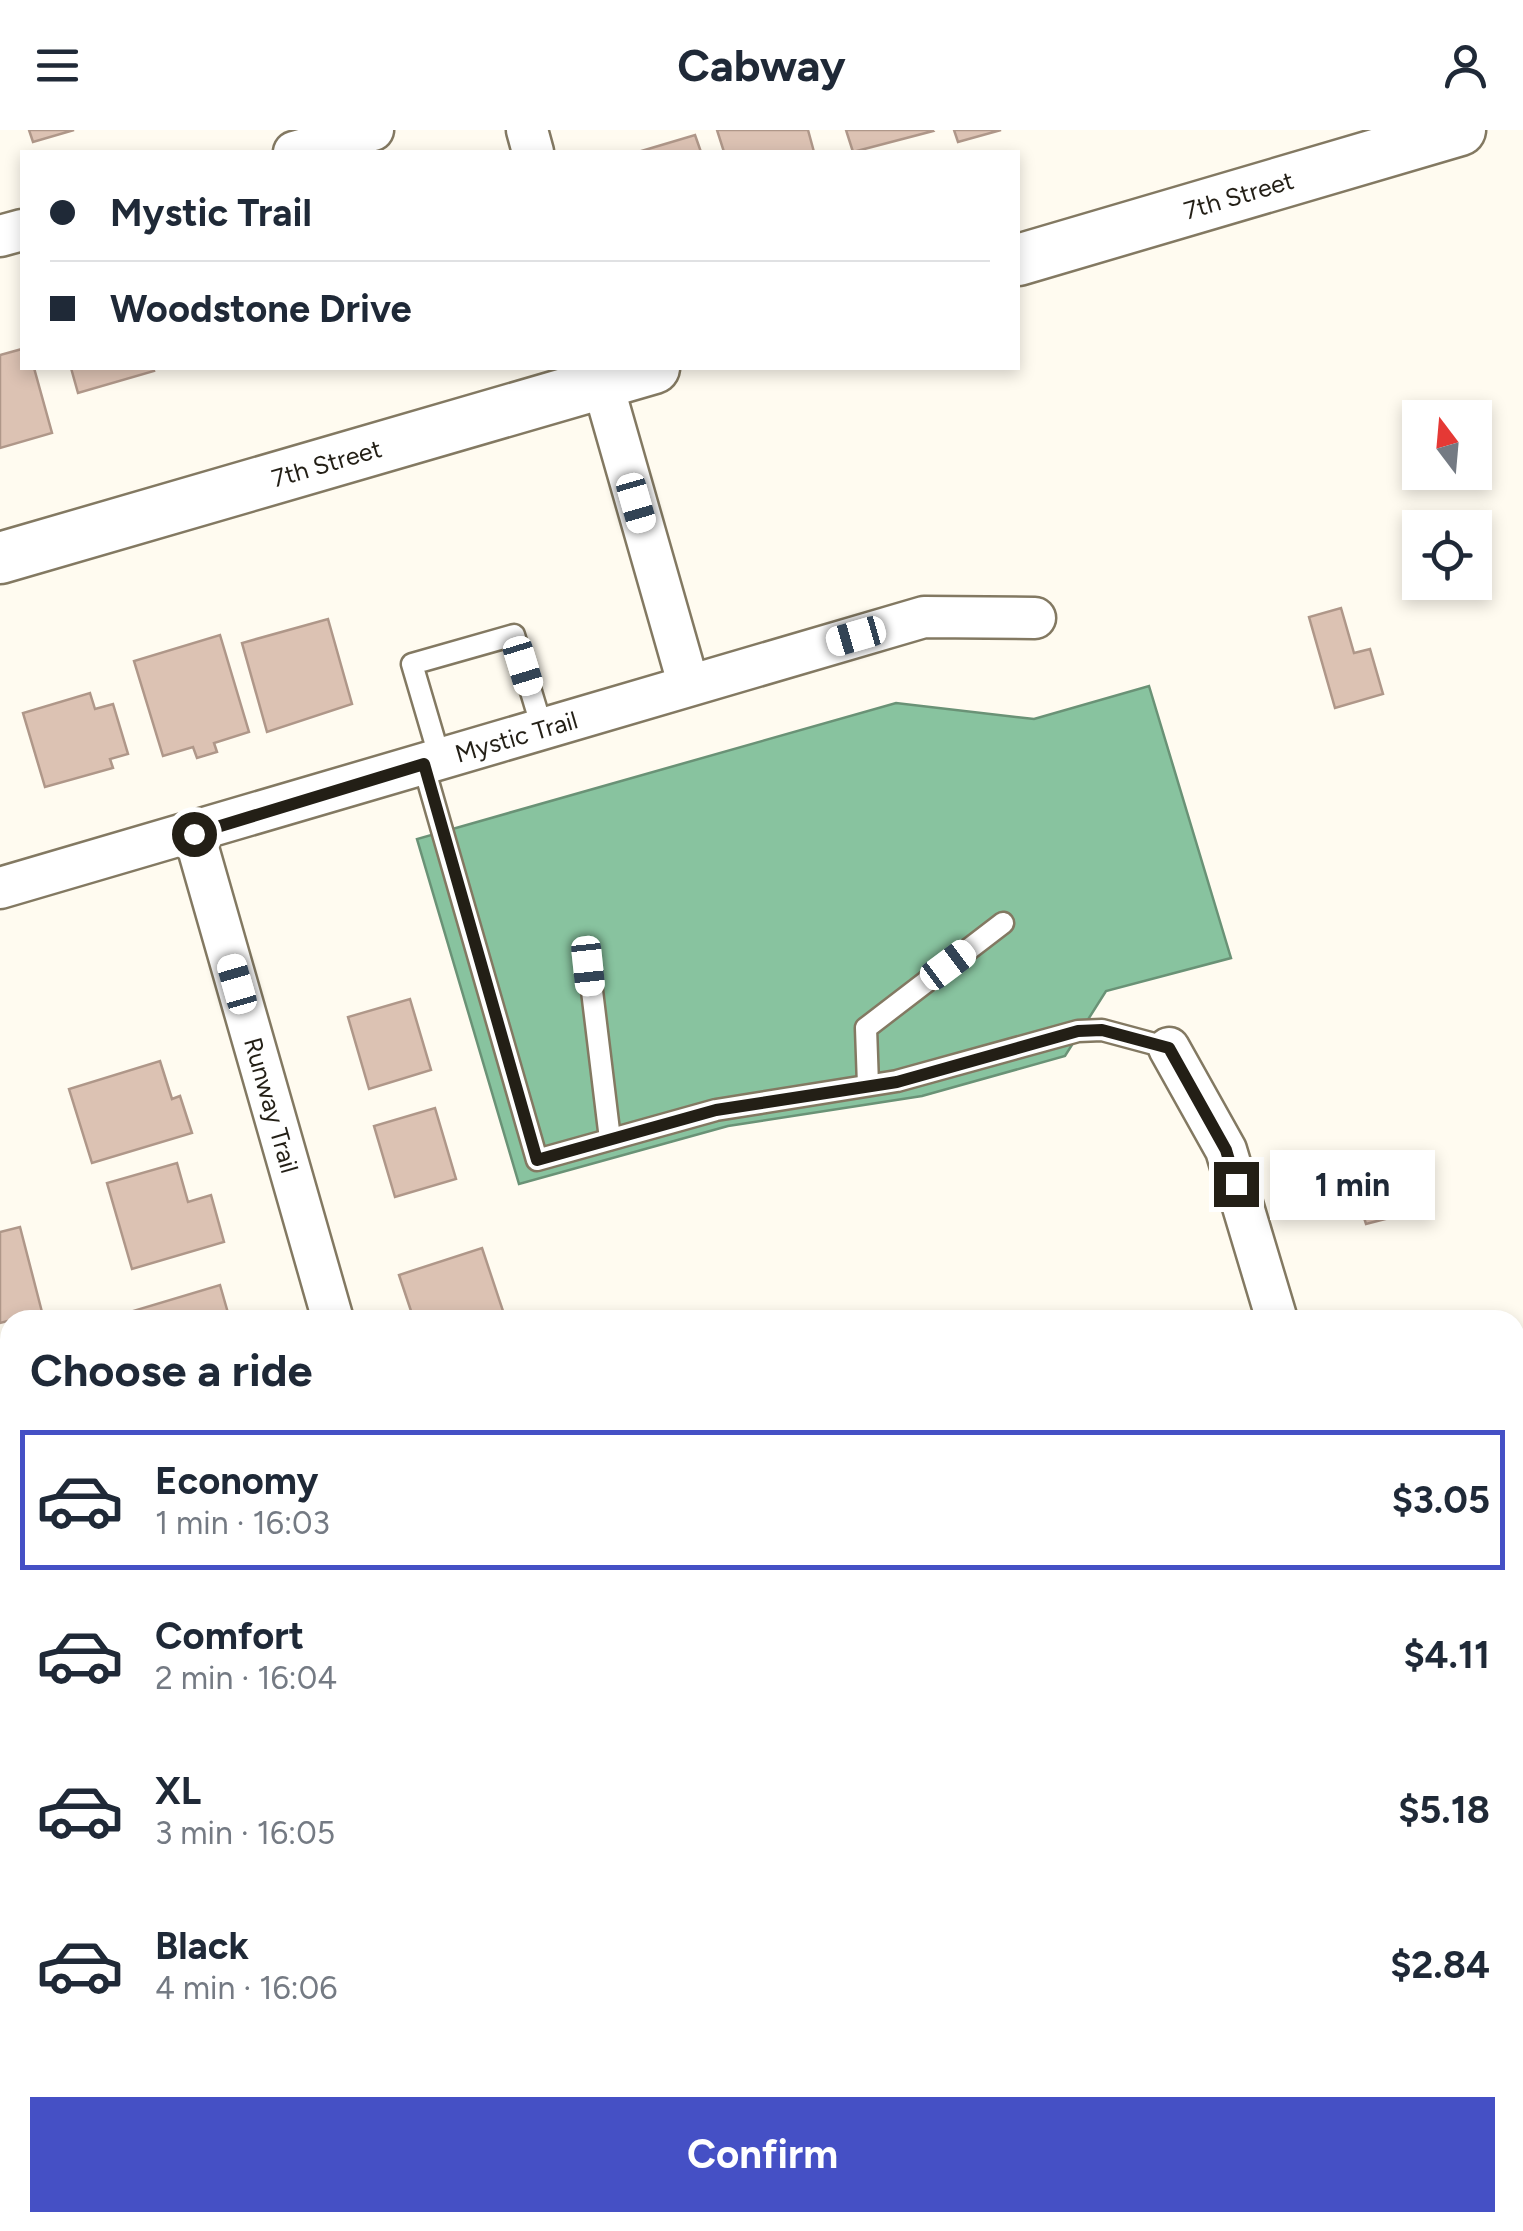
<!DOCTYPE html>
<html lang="en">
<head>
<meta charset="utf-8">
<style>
	body { margin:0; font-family:Figtree,sans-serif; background:#f2f2f3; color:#1f2937; height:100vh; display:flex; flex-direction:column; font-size:38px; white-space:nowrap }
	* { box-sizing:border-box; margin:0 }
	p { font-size:32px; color:#747a83 }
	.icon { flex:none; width:55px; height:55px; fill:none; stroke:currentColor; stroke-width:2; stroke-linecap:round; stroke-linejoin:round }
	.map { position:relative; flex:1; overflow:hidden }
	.panel { position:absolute; left:0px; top:1180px; width:1525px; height:922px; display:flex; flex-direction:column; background:#fff; border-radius:30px 30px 0 0; box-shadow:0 5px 15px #0003 }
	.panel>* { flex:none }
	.guide { position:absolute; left:20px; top:20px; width:1000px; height:220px; border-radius:0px; box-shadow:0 5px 15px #0003; display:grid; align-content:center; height:220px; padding:0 30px; background:#fff }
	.needle { width:65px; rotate:344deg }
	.controls { position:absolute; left:1402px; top:270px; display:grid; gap:20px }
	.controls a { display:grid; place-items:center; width:90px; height:90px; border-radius:0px; background:#fff; box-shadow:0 5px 15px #0003; font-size:50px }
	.end { position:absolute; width:45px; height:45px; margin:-22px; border:12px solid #231f16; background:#fff; box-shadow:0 0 0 5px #fff }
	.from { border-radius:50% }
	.bubble { position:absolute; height:70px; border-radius:0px; background:#fff; box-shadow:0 5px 15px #0003; font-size:32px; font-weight:700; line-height:70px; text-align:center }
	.car { position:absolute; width:30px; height:60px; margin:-30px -15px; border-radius:12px; box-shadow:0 0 8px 2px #0007; background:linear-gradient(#fff 24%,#345 0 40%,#fff 0 76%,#345 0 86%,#fff 0) }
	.guide b { display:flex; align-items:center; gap:35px; height:95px; font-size:38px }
	.guide b+b { border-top:2px solid #e0e1e3 }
	.guide i { width:25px; height:25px; background:#1f2937 }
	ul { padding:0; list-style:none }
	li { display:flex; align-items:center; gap:30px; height:140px; margin:0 20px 15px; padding:0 10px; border:5px solid transparent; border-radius:0px }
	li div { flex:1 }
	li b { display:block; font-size:38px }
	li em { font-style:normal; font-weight:700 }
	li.active { border-color:#4550c5 }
	li>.icon { width:90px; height:90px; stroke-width:1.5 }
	h2 { padding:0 30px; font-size:45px; line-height:120px }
	.action { display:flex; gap:20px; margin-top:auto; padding:20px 30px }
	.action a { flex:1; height:115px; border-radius:0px; background:#4550c5; color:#fff; font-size:40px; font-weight:700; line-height:115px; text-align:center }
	header { display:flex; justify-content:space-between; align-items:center; height:130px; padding:0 30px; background:#fff; font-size:45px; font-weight:700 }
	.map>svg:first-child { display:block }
	.water { fill:#88c39f; stroke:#6a9276; stroke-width:2.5 }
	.building { fill:#dcc2b3; stroke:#af9789; stroke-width:2.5 }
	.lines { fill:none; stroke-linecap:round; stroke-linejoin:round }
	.service-casing { stroke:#837962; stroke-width:25 }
	.minor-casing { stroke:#837962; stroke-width:45 }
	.tertiary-casing { stroke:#837962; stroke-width:55 }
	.service { stroke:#fff; stroke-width:20 }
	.minor { stroke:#fff; stroke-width:40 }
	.tertiary { stroke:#fff; stroke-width:50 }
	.route { stroke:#231f16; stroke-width:12 }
	.labels { text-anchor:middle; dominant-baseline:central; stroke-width:9; stroke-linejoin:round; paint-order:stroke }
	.street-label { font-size:25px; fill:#231f16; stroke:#fff }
</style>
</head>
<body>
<header><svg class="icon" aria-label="menu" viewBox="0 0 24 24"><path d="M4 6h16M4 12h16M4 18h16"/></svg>Cabway<svg class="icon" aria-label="person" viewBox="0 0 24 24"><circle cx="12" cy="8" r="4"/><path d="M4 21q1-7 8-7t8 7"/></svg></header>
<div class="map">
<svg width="1523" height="2101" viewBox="0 0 1523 2101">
	<rect width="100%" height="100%" fill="#fffbf0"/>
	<polygon class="water" points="1149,556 1231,828 1106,861 1065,926 922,966 728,996 519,1054 417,709 896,573 1034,589"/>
	<g class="building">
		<polygon points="29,0 74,0 33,12"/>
		<polygon points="717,0 808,0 814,22 724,22"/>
		<polygon points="846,0 932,0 933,1 853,22"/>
		<polygon points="954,0 1001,0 958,12"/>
		<polygon points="695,5 701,22 638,22"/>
		<polygon points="22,219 22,238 34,238 52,303 0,318 0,225"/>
		<polygon points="71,238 153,238 154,241 78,263"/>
		<polygon points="1341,478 1354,523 1370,519 1383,564 1335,578 1309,487"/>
		<polygon points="328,489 352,574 267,602 242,513"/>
		<polygon points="220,505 249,602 214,613 217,622 197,628 193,617 163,626 134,531"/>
		<polygon points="90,563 95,579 113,574 128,624 110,629 113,638 45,657 23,583"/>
		<polygon points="410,869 431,940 369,959 348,887"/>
		<polygon points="160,931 172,969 180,966 192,1003 92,1033 69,959"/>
		<polygon points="435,978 456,1049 395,1067 374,996"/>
		<polygon points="1369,1031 1385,1089 1366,1094 1359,1072 1351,1075 1341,1039"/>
		<polygon points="177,1033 188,1072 211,1065 224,1112 132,1139 107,1053"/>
		<polygon points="20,1097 42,1182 0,1193 0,1102"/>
		<polygon points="482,1118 506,1190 414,1190 399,1145"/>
		<polygon points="220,1155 230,1190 135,1190 133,1181"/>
		<polygon points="10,1239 10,1330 0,1332 0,1242"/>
		<polygon points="0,1932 10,1938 10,2046 6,2052 0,2049"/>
	</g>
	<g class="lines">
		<defs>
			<g id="service">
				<polyline points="440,629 412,534 514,505 542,598"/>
				<polyline points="423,634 537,1030 716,980 897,951 1078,901 1102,900 1169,918"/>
				<polyline points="589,836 610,1009"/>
				<polyline points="868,955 866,898 1003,793"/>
			</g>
			<g id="minor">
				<polyline points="527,0 533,22"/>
				<polyline points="294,22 373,0"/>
				<polyline points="0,106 22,100"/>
				<polyline points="598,238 688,553"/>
				<path id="s1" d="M 194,704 L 333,1190"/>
				<path id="s2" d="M 0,758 L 924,487 L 1035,488"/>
				<polyline points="1169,918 1226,1020 1277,1190"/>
				<polyline points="1515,1465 1523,1462"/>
				<polyline points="0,1657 10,1689"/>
				<polyline points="1515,1823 1523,1820"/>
				<polyline points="1515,1979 1523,2006"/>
				<polyline points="566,2092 569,2101"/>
				<polyline points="1068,2092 1070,2101"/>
			</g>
			<g id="tertiary">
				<path id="s3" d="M 1018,130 L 1460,0"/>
				<path id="s4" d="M 0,428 L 654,238"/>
			</g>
		</defs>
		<use href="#service" class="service-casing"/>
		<use href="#minor" class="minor-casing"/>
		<use href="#tertiary" class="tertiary-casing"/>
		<use href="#service" class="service"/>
		<use href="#minor" class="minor"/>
		<use href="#tertiary" class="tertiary"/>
	</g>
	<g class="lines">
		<polyline class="route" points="194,704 424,634 537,1030 716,980 897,952 1078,901 1102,900 1169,918 1226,1020 1236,1054"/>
	</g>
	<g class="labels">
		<g class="street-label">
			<text stroke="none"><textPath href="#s3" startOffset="230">7th Street</textPath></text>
			<text stroke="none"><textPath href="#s4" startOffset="340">7th Street</textPath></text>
			<text stroke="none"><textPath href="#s2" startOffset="538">Mystic Trail</textPath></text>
			<text stroke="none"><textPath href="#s1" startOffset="282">Runway Trail</textPath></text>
		</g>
	</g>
</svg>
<div class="controls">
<a><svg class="needle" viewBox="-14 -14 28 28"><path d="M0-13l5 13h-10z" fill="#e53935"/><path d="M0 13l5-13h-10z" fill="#747a83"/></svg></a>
<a><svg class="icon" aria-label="locate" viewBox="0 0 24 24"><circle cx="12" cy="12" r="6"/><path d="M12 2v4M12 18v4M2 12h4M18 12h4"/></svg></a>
</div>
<i class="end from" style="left:194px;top:704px"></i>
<i class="end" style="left:1236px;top:1054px"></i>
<div class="bubble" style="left:1270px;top:1020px;width:165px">1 min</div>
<i class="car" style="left:636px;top:373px;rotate:164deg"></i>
<i class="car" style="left:856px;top:506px;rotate:254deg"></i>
<i class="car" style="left:523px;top:536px;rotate:163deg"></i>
<i class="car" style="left:948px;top:835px;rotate:53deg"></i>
<i class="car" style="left:588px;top:836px;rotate:174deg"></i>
<i class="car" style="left:237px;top:854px;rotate:344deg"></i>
<div class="guide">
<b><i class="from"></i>Mystic Trail</b>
<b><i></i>Woodstone Drive</b>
</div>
<section class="panel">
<h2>Choose a ride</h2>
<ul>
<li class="active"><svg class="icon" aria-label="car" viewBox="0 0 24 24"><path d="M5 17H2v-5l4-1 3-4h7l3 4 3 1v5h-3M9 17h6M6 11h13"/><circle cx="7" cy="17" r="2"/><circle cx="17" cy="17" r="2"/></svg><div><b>Economy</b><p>1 min · 16:03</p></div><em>$3.05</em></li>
<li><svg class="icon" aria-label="car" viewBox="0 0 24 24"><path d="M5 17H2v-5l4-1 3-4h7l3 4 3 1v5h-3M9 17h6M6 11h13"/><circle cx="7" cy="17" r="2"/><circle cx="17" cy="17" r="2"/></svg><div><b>Comfort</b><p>2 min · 16:04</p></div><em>$4.11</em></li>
<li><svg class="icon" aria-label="car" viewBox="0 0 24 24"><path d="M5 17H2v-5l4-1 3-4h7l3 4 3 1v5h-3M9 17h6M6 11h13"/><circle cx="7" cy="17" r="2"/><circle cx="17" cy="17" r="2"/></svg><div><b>XL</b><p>3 min · 16:05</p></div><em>$5.18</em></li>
<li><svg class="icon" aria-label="car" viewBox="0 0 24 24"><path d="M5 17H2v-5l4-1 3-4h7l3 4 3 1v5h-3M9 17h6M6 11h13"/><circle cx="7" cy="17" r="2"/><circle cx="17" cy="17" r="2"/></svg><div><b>Black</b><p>4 min · 16:06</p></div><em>$2.84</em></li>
</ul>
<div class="action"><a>Confirm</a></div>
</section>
</div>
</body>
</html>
